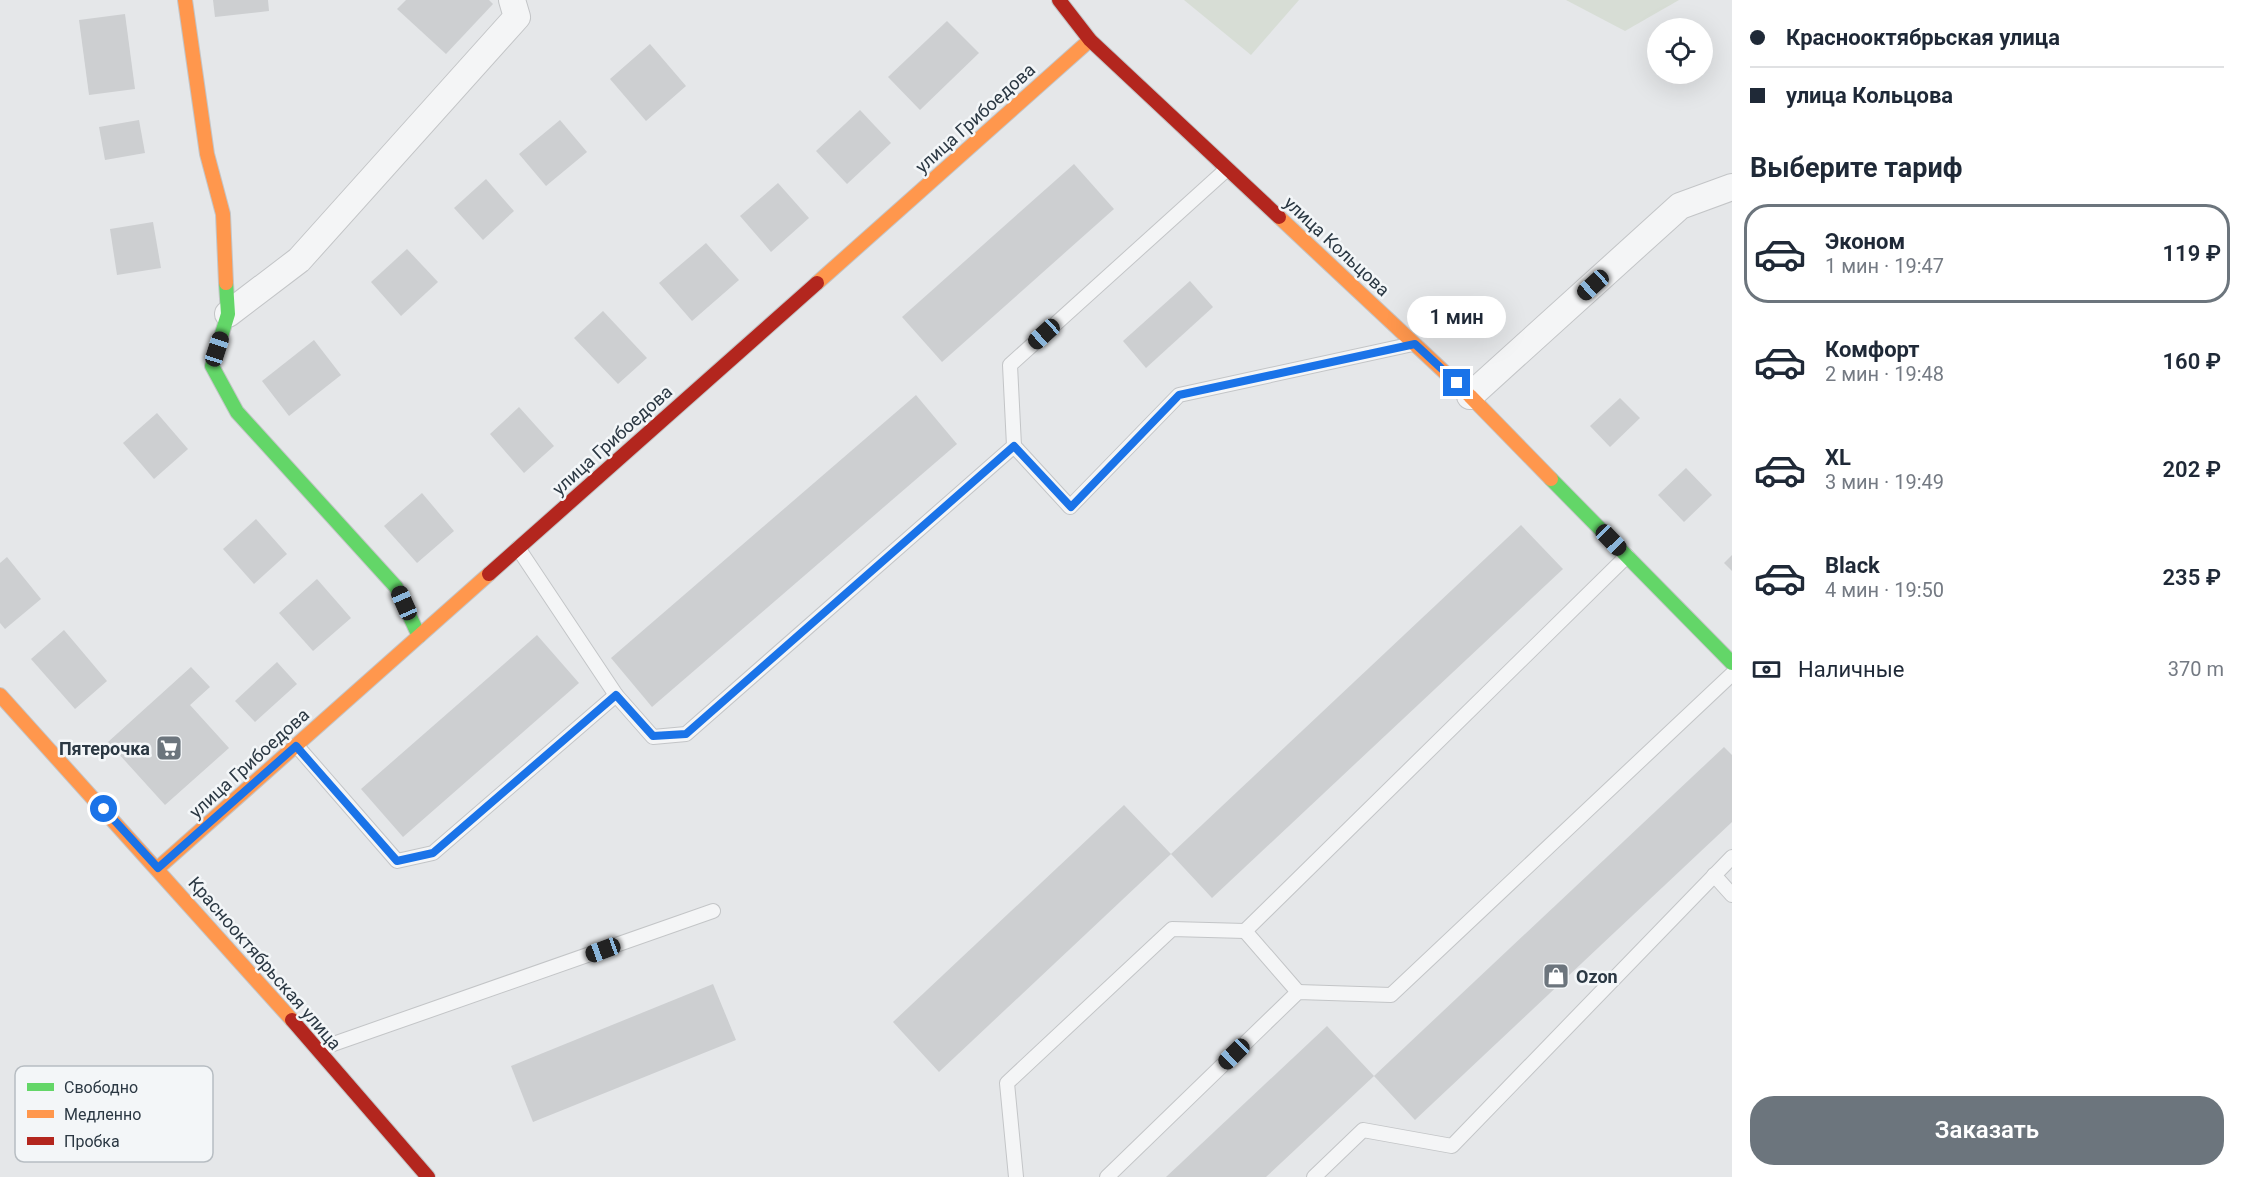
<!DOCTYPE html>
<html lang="ru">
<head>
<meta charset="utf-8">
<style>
	body { margin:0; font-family:Roboto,sans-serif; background:#f2f2f3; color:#1f2937; height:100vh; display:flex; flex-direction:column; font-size:22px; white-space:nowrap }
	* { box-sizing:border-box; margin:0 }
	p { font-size:20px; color:#747a83 }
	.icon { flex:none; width:33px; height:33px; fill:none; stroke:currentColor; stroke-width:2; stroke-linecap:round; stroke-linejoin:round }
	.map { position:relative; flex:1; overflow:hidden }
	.drawer { display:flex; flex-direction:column; background:#fff; width:510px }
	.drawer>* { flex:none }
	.hud { display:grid; align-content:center; height:132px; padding:0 18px; background:#fff }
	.fabs { position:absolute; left:1647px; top:18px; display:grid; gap:12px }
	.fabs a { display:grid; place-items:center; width:66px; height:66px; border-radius:50%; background:#fff; box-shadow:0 6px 24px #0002; font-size:30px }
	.end { position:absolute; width:27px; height:27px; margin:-14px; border:8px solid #1a73e8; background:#fff; box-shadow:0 0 0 3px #fff }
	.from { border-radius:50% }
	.bubble { position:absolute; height:42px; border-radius:21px; background:#fff; box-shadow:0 6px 24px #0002; font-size:20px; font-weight:600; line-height:42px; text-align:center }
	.car { position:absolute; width:18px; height:36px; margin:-18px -9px; border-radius:8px; box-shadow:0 0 4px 2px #0007; background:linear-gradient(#222 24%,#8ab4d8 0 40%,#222 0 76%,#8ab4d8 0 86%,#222 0) }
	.hud b { display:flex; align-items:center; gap:21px; height:57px; font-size:22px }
	.hud b+b { border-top:2px solid #e0e1e3 }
	.hud i { width:15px; height:15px; background:#1f2937 }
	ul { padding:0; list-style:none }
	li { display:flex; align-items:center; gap:18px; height:99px; margin:0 12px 9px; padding:0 6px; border:3px solid transparent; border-radius:24px }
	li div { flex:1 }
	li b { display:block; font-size:22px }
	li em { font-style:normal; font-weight:600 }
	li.on { border-color:#6c757d }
	li>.icon { width:54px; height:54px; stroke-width:1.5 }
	h2 { padding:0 18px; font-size:27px; line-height:72px }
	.pay { display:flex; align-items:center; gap:15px; height:66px; padding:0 18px; font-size:22px }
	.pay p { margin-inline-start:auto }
	.primary-button { display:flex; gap:12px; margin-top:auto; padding:12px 18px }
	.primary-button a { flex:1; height:69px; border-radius:24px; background:#6c757d; color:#fff; font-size:24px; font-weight:600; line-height:69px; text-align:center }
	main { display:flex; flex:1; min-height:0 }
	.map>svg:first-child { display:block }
	.green { fill:#d7ddd5 }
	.building { fill:#cdcfd1 }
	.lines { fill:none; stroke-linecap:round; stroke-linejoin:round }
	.lane-casing { stroke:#c3c5c7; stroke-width:16 }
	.street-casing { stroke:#c3c5c7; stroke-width:28 }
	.fast-casing { stroke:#c3c5c7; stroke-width:16 }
	.slow-casing { stroke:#c3c5c7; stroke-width:16 }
	.jam-casing { stroke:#c3c5c7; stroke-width:16 }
	.lane { stroke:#f4f5f6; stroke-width:14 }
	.street { stroke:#f4f5f6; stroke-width:26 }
	.fast { stroke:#63d668; stroke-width:14 }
	.slow { stroke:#ff974d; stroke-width:14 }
	.jam { stroke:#b3261e; stroke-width:14 }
	.route { stroke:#1a73e8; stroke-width:8 }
	.labels { text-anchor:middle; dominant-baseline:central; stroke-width:5; stroke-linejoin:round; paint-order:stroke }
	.street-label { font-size:18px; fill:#2b3843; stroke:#f3f6f8 }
	.poi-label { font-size:18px; font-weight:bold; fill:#2b3843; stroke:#f3f6f8; text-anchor:end }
	.key { fill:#f3f6f8; stroke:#b7bdc2; stroke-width:1.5 }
	.key-label { font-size:16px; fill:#2b3843 }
</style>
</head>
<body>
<main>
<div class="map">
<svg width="1732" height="1177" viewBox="0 0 1732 1177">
	<rect width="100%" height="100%" fill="#e5e7e9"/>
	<g class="green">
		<polygon points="1184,0 1299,0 1251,55"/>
		<polygon points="1566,0 1679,0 1625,31"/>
	</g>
	<g class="building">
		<polygon points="213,0 268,0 269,11 215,17"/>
		<polygon points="406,0 489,0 493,4 446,54 397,9"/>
		<polygon points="125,14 135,89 89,95 79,20"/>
		<polygon points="947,21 979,53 920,110 888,77"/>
		<polygon points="650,44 686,86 646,121 610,79"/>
		<polygon points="860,110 891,143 847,184 816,151"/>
		<polygon points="139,120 145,153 105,160 99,127"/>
		<polygon points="560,120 587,152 546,186 519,154"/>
		<polygon points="1074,164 1114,209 942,362 902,317"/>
		<polygon points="486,179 514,211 483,240 454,208"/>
		<polygon points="778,183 809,218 771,252 740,216"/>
		<polygon points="153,222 161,268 117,275 110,229"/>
		<polygon points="706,243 739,280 692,321 659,283"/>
		<polygon points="407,249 438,282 401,316 371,282"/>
		<polygon points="1190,281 1213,307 1146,368 1123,341"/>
		<polygon points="603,311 647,358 618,384 574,338"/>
		<polygon points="314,340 341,375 289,416 262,381"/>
		<polygon points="916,395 957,444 652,707 611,658"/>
		<polygon points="1620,398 1640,418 1610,447 1590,426"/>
		<polygon points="519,407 554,446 524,473 490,434"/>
		<polygon points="157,413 188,449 154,479 123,443"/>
		<polygon points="1686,468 1712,495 1684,522 1658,495"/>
		<polygon points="422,493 454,531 417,563 384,526"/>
		<polygon points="256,519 287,554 254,584 223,549"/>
		<polygon points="1521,525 1563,569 1212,898 1171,854"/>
		<polygon points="1732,555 1732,571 1724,563"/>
		<polygon points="7,557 41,599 5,629 0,623 0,563"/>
		<polygon points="317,579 351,618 313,651 279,613"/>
		<polygon points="64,630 107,681 75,709 31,659"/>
		<polygon points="537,635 579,683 403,837 361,789"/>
		<polygon points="277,662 297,684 255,722 235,701"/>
		<polygon points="191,667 210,687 190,705 229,748 165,805 108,742"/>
		<polygon points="1724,747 1732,755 1732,822 1415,1120 1374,1076"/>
		<polygon points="1124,805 1171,854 939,1072 893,1022"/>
		<polygon points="713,984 736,1040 533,1122 511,1066"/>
		<polygon points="1327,1026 1374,1076 1266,1177 1166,1177"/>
	</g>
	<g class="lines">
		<defs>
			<g id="lane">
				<polyline points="1014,446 1070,507 1179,395 1413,344"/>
				<polyline points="518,548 616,695 653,737 686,734 1014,446 1010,365 1227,169"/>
				<polyline points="296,745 397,861 433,853 616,695"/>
				<polyline points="1714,875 1732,895"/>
				<polyline points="1245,931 1298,992"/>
				<polyline points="319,1049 713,911"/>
				<polyline points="1016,1177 1007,1083 1172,929 1245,931 1627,556"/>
				<polyline points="1107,1177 1298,992 1391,995 1732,674"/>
				<polyline points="1314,1177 1363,1130 1452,1146 1732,857"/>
			</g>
			<g id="street">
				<polyline points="228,314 299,260 517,17 512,0"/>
				<polyline points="1470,396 1680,206 1732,187"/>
			</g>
			<g id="fast">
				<polyline points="226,283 228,314 212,366 237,412 396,587 419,636"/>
				<polyline points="1551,479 1732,663"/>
			</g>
			<g id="slow">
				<polyline points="185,0 207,154 223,214 226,283"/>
				<polyline points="1279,217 1470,396 1551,479"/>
				<polyline points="817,283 1090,40"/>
				<polyline points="0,695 292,1020"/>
				<polyline points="158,868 489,574"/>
			</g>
			<g id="jam">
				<polyline points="1059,0 1090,40 1279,217"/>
				<polyline points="489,574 817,283"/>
				<polyline points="292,1020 428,1177"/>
			</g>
		</defs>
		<use href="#lane" class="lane-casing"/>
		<use href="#street" class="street-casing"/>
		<use href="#fast" class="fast-casing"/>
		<use href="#slow" class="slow-casing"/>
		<use href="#jam" class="jam-casing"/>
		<use href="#lane" class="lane"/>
		<use href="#street" class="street"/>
		<use href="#fast" class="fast"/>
		<use href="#slow" class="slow"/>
		<use href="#jam" class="jam"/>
	</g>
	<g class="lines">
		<polyline class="route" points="104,809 158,868 296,746 397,861 433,853 616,695 653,736 686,734 1014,446 1071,507 1179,395 1415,344 1457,383"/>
	</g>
	<defs>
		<symbol id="supermarket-square" viewBox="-11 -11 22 22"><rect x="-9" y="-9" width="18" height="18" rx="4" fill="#6c757d" stroke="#f3f6f8"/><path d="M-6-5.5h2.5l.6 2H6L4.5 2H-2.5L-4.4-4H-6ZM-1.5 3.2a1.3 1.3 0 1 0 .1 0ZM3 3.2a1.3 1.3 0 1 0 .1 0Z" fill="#fff"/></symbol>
		<symbol id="shop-square" viewBox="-11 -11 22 22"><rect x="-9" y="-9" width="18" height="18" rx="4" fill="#6c757d" stroke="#f3f6f8"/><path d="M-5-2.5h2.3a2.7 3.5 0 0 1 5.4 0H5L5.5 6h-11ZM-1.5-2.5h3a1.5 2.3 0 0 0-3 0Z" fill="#fff"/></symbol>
	</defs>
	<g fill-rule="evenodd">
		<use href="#supermarket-square" x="154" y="733" width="30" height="30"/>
		<use href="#shop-square" x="1541" y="961" width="30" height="30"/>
	</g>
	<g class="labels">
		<g class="street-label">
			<text transform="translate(975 118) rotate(-42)">улица Грибоедова</text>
			<text transform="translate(1337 246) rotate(43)">улица Кольцова</text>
			<text transform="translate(612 440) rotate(-42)">улица Грибоедова</text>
			<text transform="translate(249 763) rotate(-42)">улица Грибоедова</text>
			<text transform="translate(265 963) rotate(49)">Краснооктябрьская улица</text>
		</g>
		<g class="poi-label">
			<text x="150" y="748">Пятерочка</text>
			<text x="1576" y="976" text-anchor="start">Ozon</text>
		</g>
	</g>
	<rect x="15" y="1066" width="198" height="96" rx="9" class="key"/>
	<rect x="27" y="1083" width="27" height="8" fill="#63d668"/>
	<rect x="27" y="1110" width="27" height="8" fill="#ff974d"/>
	<rect x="27" y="1137" width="27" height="8" fill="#b3261e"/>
	<g class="key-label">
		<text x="64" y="1093">Свободно</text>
		<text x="64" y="1120">Медленно</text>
		<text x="64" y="1147">Пробка</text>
	</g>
</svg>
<div class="fabs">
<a><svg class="icon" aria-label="locate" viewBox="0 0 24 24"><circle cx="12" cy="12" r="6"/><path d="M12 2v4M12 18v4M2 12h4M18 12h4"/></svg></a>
</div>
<i class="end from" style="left:104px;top:809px"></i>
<i class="end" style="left:1457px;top:383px"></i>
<div class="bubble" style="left:1407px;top:296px;width:99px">1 мин</div>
<i class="car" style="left:1593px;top:285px;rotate:228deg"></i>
<i class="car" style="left:1044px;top:334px;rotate:228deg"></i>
<i class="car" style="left:217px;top:349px;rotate:18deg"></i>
<i class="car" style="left:1611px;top:540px;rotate:136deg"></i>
<i class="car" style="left:404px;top:603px;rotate:336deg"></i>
<i class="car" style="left:603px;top:950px;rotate:250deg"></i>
<i class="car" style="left:1234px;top:1054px;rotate:226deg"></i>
</div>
<section class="drawer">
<div class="hud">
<b><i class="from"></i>Краснооктябрьская улица</b>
<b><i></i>улица Кольцова</b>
</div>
<h2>Выберите тариф</h2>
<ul>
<li class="on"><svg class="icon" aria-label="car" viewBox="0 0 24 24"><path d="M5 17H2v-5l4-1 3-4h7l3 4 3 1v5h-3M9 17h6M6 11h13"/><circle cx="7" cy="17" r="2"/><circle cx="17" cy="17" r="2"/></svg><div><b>Эконом</b><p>1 мин · 19:47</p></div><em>119 ₽</em></li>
<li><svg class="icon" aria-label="car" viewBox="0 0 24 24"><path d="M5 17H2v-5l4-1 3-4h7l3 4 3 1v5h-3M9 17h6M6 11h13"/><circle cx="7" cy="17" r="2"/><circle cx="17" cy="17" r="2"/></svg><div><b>Комфорт</b><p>2 мин · 19:48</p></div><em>160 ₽</em></li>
<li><svg class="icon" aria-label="car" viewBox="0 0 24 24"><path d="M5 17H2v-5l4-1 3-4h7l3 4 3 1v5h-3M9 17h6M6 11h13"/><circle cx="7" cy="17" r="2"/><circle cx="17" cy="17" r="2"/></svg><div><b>XL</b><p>3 мин · 19:49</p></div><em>202 ₽</em></li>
<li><svg class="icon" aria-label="car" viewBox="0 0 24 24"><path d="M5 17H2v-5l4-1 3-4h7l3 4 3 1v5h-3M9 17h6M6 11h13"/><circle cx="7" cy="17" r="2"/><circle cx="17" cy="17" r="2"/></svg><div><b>Black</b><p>4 мин · 19:50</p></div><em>235 ₽</em></li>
</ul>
<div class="pay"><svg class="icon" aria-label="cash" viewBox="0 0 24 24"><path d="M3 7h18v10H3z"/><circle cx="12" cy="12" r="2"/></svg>Наличные<p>370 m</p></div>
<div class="primary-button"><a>Заказать</a></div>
</section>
</main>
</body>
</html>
